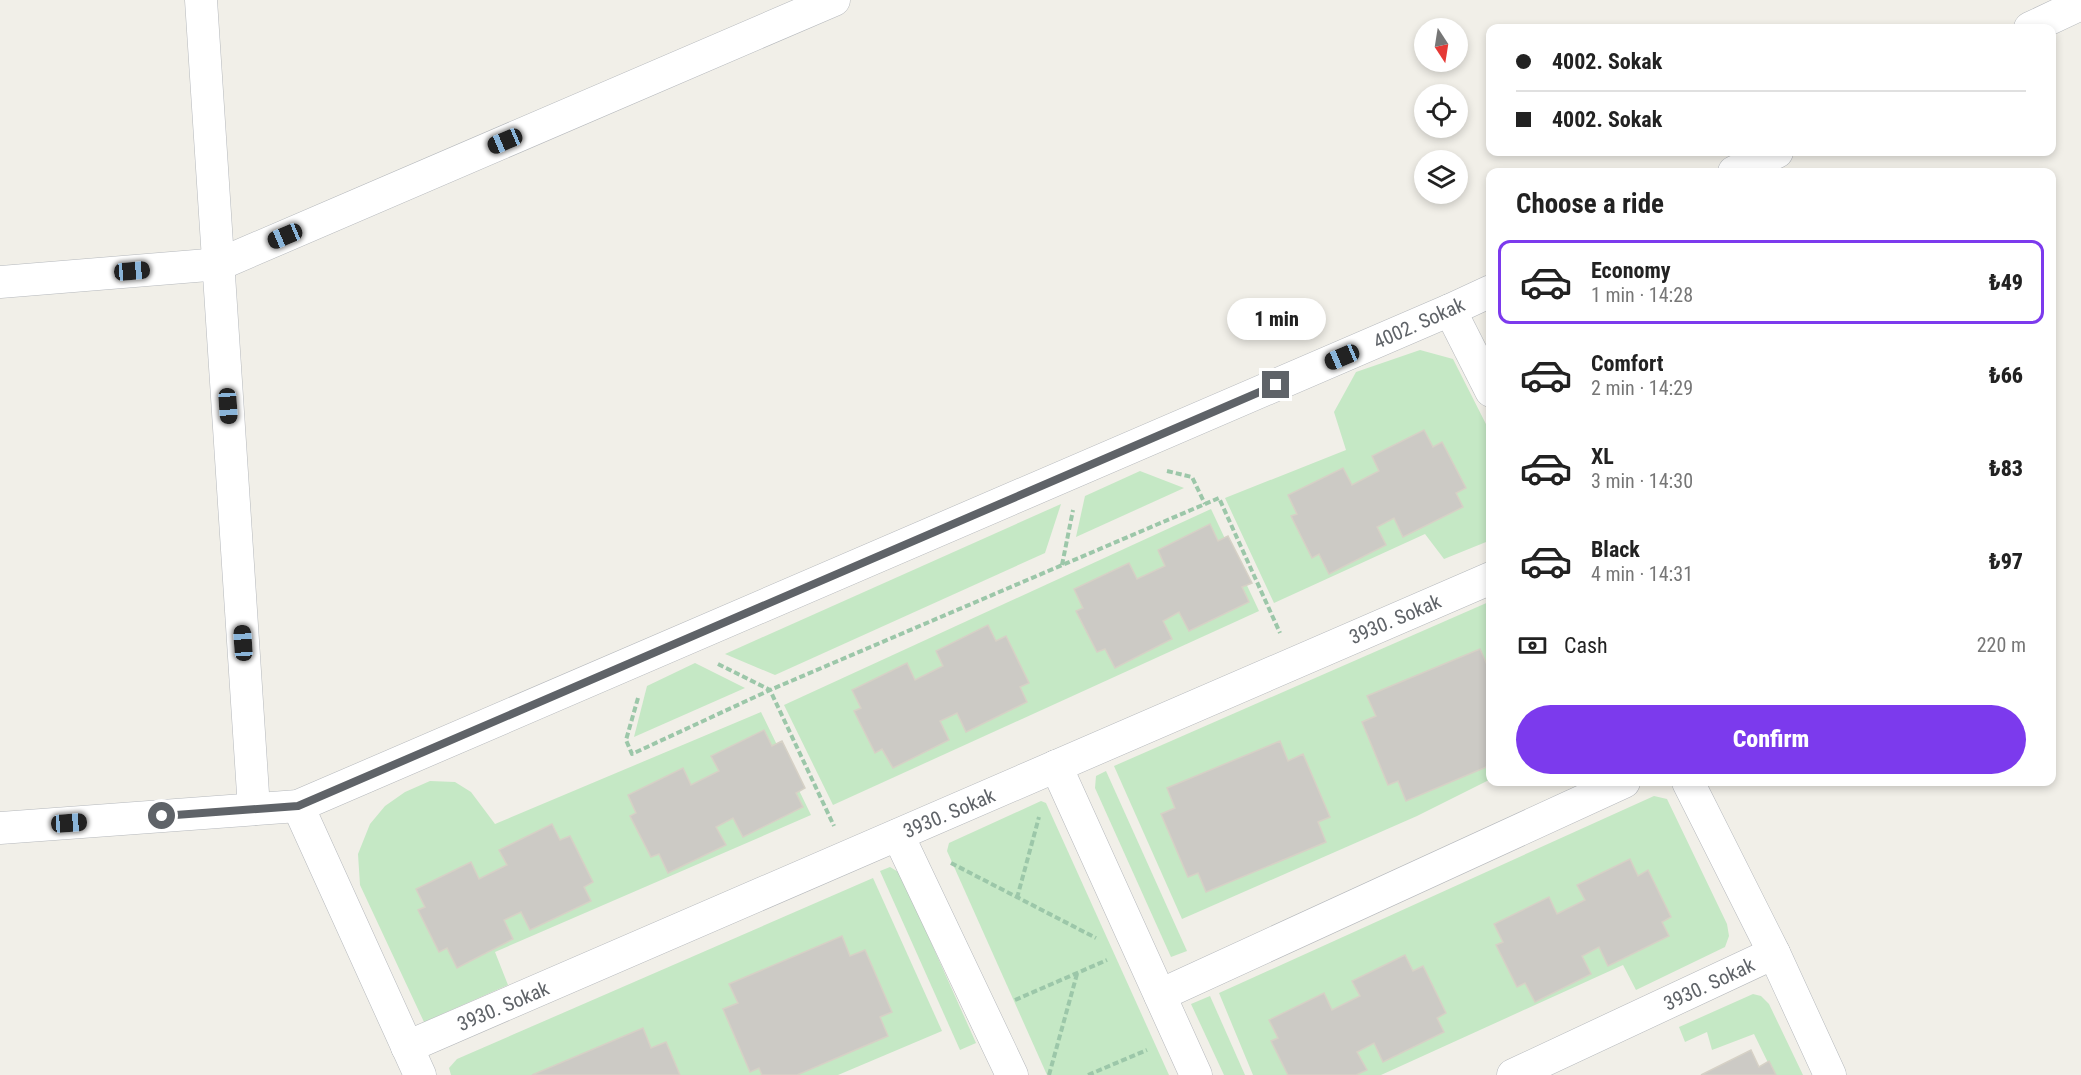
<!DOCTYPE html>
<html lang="en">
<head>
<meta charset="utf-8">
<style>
	body { margin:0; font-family:"Roboto Condensed",sans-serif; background:#f2f2f2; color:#222; height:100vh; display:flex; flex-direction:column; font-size:22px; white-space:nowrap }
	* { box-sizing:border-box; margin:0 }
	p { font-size:20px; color:#767676 }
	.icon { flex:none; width:33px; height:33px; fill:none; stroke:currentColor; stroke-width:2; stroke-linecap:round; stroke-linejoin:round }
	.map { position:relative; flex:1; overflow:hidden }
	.drawer { position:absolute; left:1486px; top:168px; width:570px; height:618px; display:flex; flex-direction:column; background:#fff; border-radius:12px; box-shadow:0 3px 9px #0003 }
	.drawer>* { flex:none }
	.hud { position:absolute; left:1486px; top:24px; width:570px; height:132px; border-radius:12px; box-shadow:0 3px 9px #0003; display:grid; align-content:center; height:132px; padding:0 30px; background:#fff }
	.needle { width:39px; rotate:168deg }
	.tools { position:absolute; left:1414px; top:18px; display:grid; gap:12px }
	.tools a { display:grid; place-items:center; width:54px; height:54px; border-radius:50%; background:#fff; box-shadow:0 3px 9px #0003; font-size:30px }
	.end { position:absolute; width:27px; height:27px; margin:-14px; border:8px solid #5f6368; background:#fff; box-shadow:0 0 0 3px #fff }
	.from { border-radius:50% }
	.bubble { position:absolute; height:42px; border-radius:21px; background:#fff; box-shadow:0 3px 9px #0003; font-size:20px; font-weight:800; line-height:42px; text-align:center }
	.car { position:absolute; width:18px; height:36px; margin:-18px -9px; border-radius:8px; box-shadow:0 0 4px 2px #0007; background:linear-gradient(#222 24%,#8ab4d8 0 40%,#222 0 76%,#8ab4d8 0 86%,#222 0) }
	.hud b { display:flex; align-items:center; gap:21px; height:57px; font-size:22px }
	.hud b+b { border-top:2px solid #e0e0e0 }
	.hud i { width:15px; height:15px; background:#222 }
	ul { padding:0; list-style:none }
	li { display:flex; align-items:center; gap:18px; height:84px; margin:0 12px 9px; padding:0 18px; border:3px solid transparent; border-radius:12px }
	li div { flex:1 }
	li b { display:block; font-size:22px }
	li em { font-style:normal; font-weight:800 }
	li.active { border-color:#7c3aed }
	li>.icon { width:54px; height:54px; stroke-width:1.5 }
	h2 { padding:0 30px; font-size:27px; line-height:72px }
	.pay { display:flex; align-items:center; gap:15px; height:66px; padding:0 30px; font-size:22px }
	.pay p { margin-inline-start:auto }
	.cta { display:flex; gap:12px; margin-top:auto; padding:12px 30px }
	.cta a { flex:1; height:69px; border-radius:36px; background:#7c3aed; color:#fff; font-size:24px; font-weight:800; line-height:69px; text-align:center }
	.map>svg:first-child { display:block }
	.green { fill:#c5e8c5 }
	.building { fill:#cccac5; stroke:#d6d1c6; stroke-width:1.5 }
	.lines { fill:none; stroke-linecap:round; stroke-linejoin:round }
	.street-casing { stroke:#b5b8bc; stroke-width:33 }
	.path { stroke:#9cc7a9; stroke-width:4; stroke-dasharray:6 3; stroke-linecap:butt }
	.street { stroke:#fff; stroke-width:32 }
	.route { stroke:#5f6368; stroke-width:8 }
	.labels { text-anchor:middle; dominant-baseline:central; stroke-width:6; stroke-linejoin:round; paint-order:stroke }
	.street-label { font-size:20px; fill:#5f6368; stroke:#fff }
</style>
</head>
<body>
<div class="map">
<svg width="2081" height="1075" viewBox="0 0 2081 1075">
	<rect width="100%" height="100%" fill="#f1efe8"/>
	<g class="green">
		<polygon points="1420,350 1453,359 1491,434 1491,540 1444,559 1425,534 1274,603 1225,498 1346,450 1334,412 1356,372"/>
		<polygon points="1140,471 1184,488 1076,537 1085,496"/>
		<polygon points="1061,504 1045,553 775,675 725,654"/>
		<polygon points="1211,509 1259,611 833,805 784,705"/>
		<polygon points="1491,601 1491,779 1417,816 1182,919 1114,766"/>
		<polygon points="695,663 745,688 634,737 647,686"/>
		<polygon points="761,712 811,815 495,952 508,985 424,1022 360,885 358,854 370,824 385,806 405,792 430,781 455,782 471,792 495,824"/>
		<polygon points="1106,771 1187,951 1171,957 1095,788 1096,776"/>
		<polygon points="1654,796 1667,799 1727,924 1729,936 1725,947 1636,990 1623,965 1381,1075 1253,1075 1219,993"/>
		<polygon points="1041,801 1046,803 1169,1075 1047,1075 947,851 949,843"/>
		<polygon points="890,867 900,873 976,1043 960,1050 880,871"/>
		<polygon points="873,878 942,1031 838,1075 451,1075 449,1068 457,1059"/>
		<polygon points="1753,994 1761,996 1769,1004 1803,1075 1774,1075 1754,1034 1712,1050 1707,1032 1685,1042 1679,1027"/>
		<polygon points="1210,996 1245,1075 1224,1075 1191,1004"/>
	</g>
	<g class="building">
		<polygon points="1424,430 1433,447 1442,442 1466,488 1456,493 1463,507 1403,537 1394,518 1377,527 1386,545 1329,574 1319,554 1312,558 1291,516 1297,514 1288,495 1343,468 1352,485 1379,471 1372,456"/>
		<polygon points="1210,524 1218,541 1228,536 1252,583 1242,587 1249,602 1189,631 1179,612 1163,621 1172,639 1115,668 1105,649 1097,652 1076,611 1083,608 1074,589 1129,563 1137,579 1165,566 1158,550"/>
		<polygon points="988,625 996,641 1006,636 1029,683 1020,687 1027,702 966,732 957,713 940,721 949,740 893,768 882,749 875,753 854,711 861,708 852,690 907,663 915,680 943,666 936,651"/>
		<polygon points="1480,649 1489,669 1491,668 1491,765 1406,801 1398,781 1388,785 1362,722 1376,716 1367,696"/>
		<polygon points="764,730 772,746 782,741 805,788 796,793 803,807 743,837 733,818 716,827 726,845 668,873 659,854 651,857 630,816 636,813 628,795 683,768 691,785 719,771 711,756"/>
		<polygon points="1280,741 1288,761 1303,754 1330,817 1318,822 1326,842 1206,892 1198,873 1188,877 1161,814 1175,808 1167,788"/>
		<polygon points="552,824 560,840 570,836 593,882 584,887 591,901 530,930 521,912 504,920 513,939 457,968 447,948 439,952 418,910 425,907 416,889 471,862 479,879 507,865 499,850"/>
		<polygon points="1630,859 1638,876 1648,870 1671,917 1662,922 1669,936 1608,966 1599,947 1582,956 1591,974 1535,1002 1525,983 1517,987 1496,945 1503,942 1494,924 1549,897 1557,914 1585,900 1577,885"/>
		<polygon points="842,936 850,956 865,950 892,1012 880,1017 888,1036 797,1075 762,1075 759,1068 750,1072 723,1009 738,1003 729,984"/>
		<polygon points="1405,955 1413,971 1423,966 1446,1013 1437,1018 1444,1032 1383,1062 1374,1043 1357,1052 1367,1070 1356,1075 1288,1075 1271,1041 1278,1038 1269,1020 1324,993 1332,1010 1360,996 1352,981"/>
		<polygon points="643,1028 651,1048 666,1042 680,1075 532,1075"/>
		<polygon points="1751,1050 1759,1067 1769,1061 1776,1075 1701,1075"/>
	</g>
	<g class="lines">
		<defs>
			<g id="street">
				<polyline points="201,0 254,809"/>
				<polyline points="2030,28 2081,4"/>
				<polyline points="1734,172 1777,152"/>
				<polyline points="0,282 220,264 834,0"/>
				<polyline points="1450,310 1491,391"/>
				<polyline points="1056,766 1196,1075"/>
				<polyline points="1688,782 1774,953 1830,1075"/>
				<polyline points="298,806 420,1075"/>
				<polyline points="0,828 298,806 1450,310 1491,291"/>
				<polyline points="898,835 1012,1075"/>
				<polyline points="1160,995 1624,782"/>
				<polyline points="407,1047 1491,578"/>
				<polyline points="1513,1075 1774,953"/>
			</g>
		</defs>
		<use href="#street" class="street-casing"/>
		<g class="path">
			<polyline points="1167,471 1192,477 1205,504"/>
			<polyline points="1062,565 1073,510"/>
			<polyline points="718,664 770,690 834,826"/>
			<polyline points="638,698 626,740 632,754 770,690 1219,498 1280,633"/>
			<polyline points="951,863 1096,938"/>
			<polyline points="1017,898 1039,817"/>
			<polyline points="1015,1000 1107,960"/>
			<polyline points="1049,1075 1077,974"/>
			<polyline points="1088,1075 1147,1050"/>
		</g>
		<use href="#street" class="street"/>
	</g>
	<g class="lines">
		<polyline class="route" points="162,816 298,806 1276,385"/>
	</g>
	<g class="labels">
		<g class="street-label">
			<text transform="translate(1419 323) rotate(-24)">4002. Sokak</text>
			<text transform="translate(1395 619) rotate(-23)">3930. Sokak</text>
			<text transform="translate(949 813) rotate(-23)">3930. Sokak</text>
			<text transform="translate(1709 984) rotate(-25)">3930. Sokak</text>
			<text transform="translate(503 1006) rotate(-23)">3930. Sokak</text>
		</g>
	</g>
</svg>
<div class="tools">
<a><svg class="needle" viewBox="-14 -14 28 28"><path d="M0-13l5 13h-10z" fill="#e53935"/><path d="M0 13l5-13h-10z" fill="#767676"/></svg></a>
<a><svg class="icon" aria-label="locate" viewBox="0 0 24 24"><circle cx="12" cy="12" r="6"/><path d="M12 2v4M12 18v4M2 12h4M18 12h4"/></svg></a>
<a><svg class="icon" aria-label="layers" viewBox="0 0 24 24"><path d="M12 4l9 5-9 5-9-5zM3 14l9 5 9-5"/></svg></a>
</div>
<i class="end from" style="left:162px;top:816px"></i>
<i class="end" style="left:1276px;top:385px"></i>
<div class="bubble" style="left:1227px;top:298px;width:99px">1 min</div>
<i class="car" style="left:505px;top:141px;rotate:247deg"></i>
<i class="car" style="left:285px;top:236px;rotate:247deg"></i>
<i class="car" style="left:132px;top:271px;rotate:85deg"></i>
<i class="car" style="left:1342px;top:357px;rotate:247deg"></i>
<i class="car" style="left:228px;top:406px;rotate:176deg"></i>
<i class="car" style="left:243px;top:643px;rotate:356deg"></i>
<i class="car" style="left:69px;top:823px;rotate:86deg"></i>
<div class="hud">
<b><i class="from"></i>4002. Sokak</b>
<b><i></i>4002. Sokak</b>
</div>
<section class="drawer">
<h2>Choose a ride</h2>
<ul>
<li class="active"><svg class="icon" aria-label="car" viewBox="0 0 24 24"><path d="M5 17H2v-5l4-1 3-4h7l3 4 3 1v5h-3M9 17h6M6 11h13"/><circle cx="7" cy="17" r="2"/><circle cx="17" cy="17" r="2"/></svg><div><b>Economy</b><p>1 min · 14:28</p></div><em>₺49</em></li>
<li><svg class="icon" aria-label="car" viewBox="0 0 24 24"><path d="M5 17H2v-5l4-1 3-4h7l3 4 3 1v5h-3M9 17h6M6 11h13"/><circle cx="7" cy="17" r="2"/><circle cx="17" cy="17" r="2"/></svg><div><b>Comfort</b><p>2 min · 14:29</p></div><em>₺66</em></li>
<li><svg class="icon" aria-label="car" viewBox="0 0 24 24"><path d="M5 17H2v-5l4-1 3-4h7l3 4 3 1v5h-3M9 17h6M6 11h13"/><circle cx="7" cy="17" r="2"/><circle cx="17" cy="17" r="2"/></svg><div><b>XL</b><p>3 min · 14:30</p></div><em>₺83</em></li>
<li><svg class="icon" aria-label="car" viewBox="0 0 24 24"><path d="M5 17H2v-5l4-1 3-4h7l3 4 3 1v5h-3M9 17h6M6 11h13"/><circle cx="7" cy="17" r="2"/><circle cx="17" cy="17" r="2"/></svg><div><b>Black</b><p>4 min · 14:31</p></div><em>₺97</em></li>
</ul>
<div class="pay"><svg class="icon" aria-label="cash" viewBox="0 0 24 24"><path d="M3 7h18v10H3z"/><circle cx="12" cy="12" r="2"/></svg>Cash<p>220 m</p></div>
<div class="cta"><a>Confirm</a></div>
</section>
</div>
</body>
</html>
